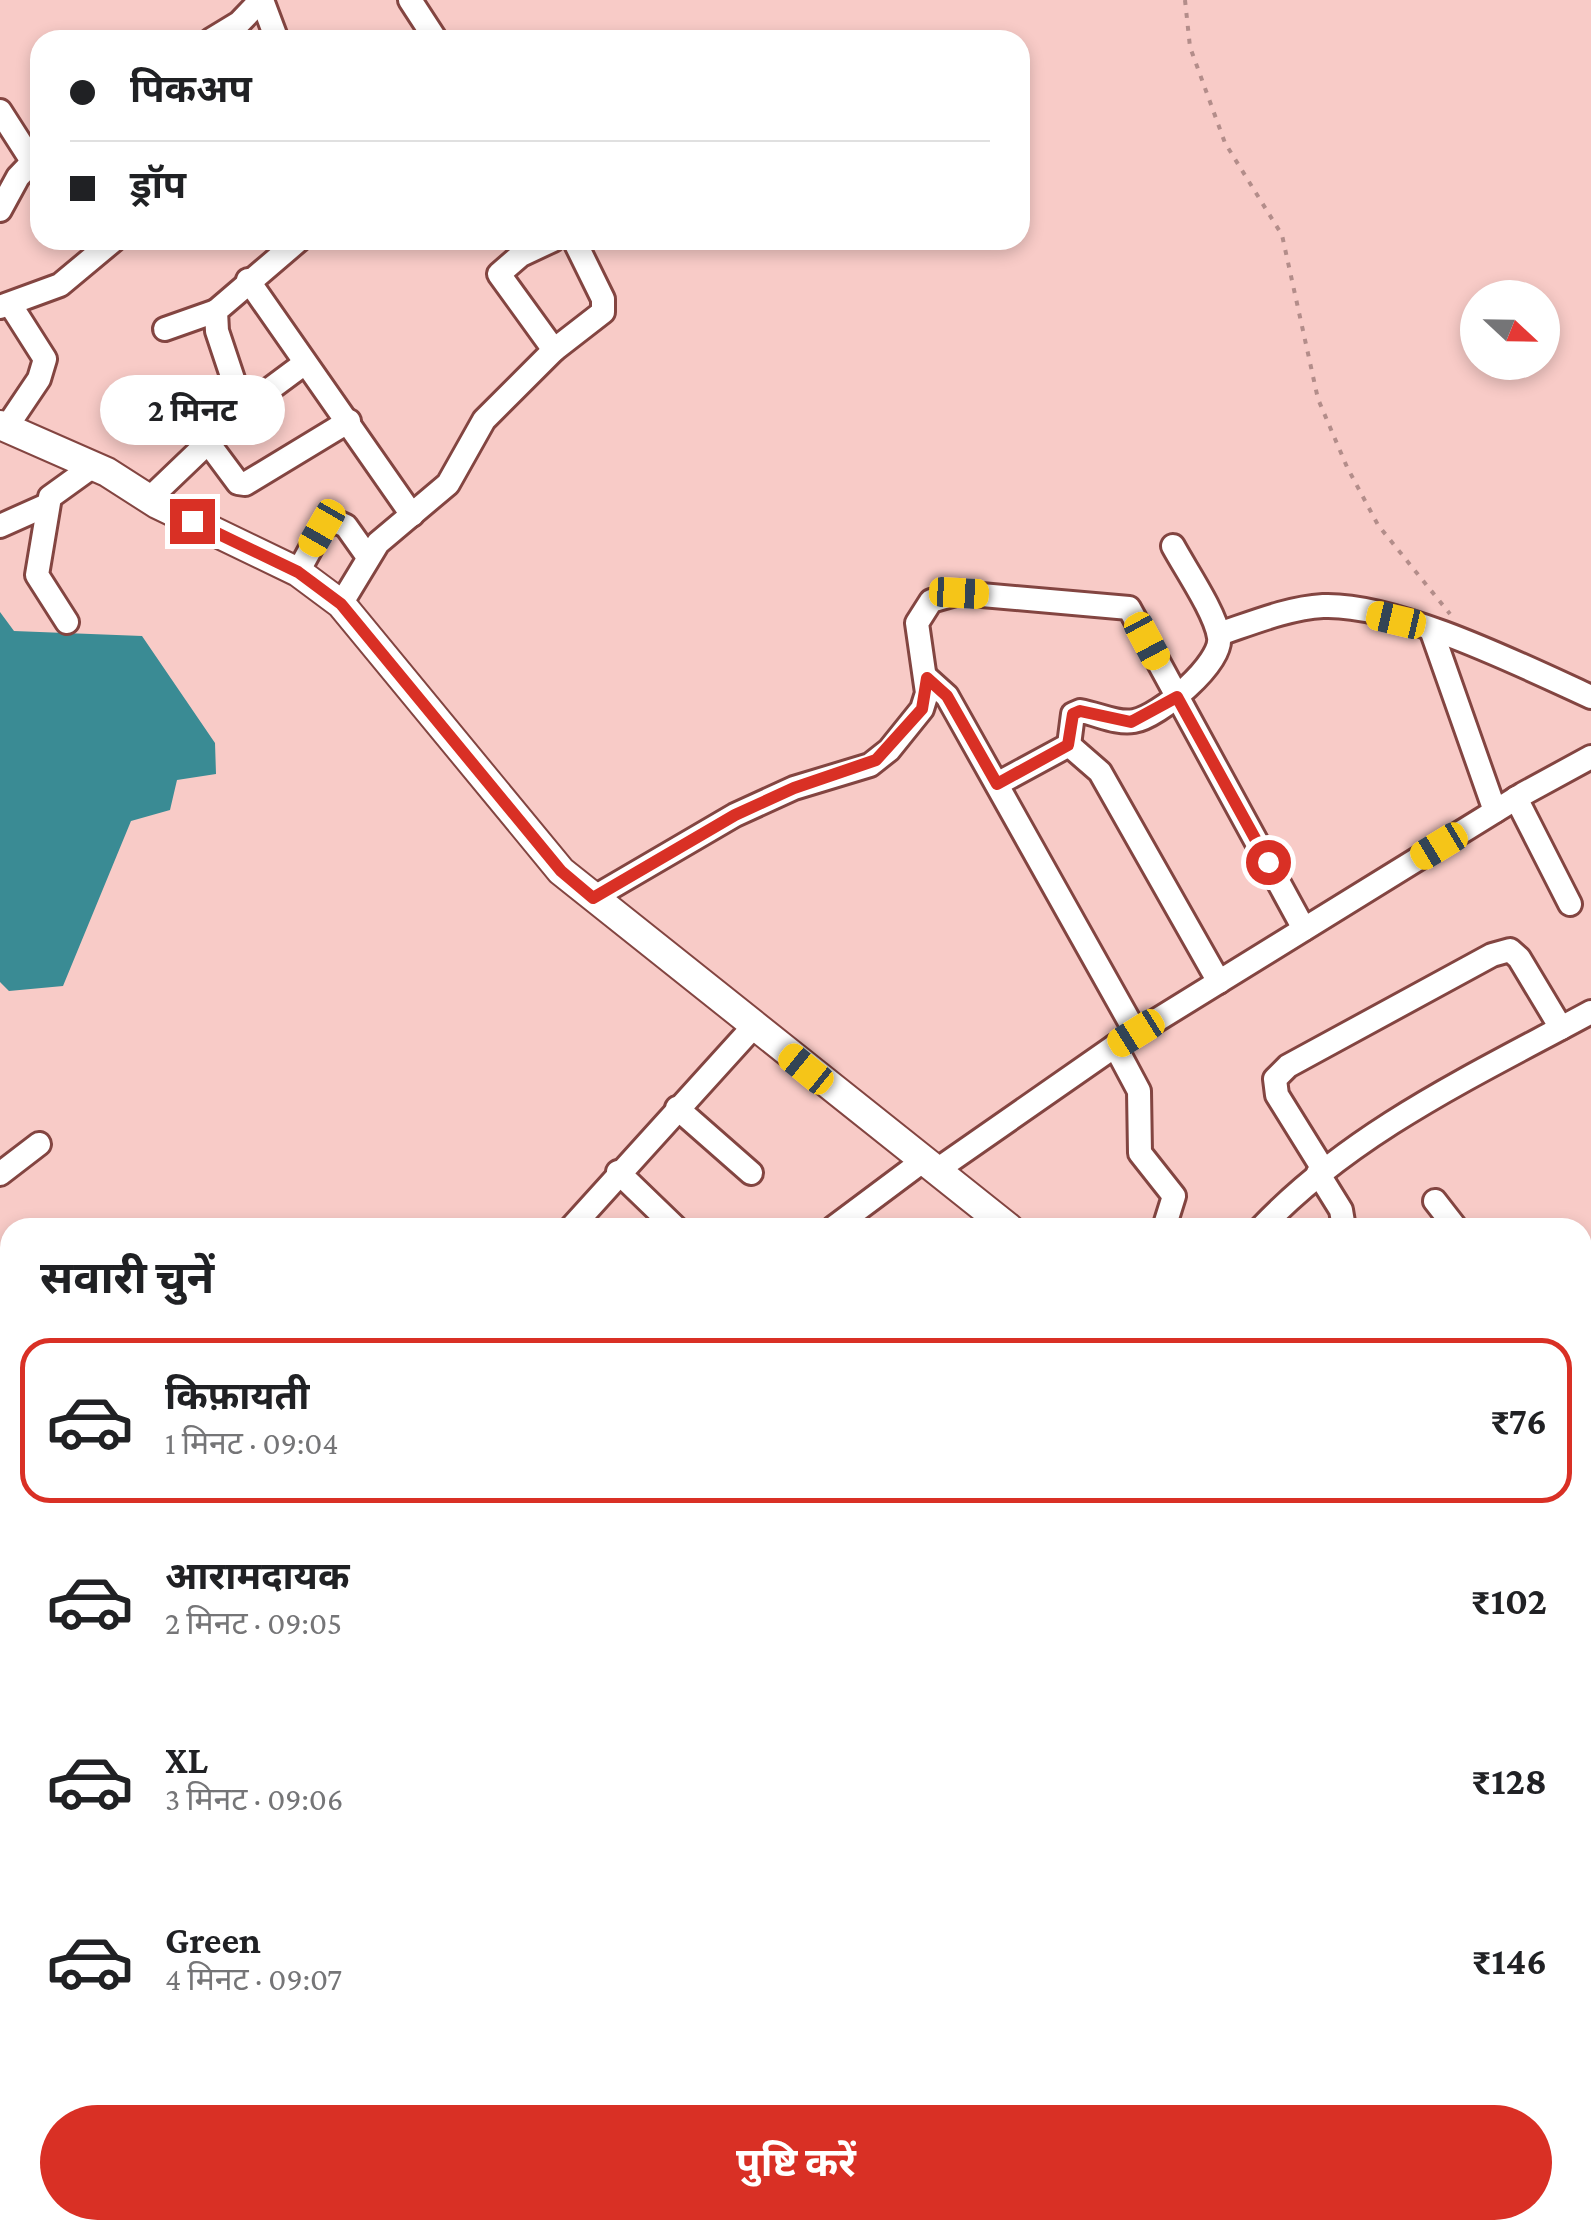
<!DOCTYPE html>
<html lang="hi">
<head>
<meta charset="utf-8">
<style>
	body { margin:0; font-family:"Crimson Pro","Noto Sans Devanagari",serif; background:#f2f2f2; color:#202124; height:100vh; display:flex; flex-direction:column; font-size:38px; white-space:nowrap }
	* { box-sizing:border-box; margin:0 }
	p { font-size:32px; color:#757577 }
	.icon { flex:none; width:55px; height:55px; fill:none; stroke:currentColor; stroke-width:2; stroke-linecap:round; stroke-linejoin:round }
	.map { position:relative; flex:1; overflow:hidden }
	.sheet { position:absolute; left:0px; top:1218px; width:1592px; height:1022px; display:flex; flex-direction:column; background:#fff; border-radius:30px 30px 0 0; box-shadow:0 5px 15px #0003 }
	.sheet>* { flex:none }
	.guide { position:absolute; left:30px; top:30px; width:1000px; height:220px; border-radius:30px; box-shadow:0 5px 15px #0003; display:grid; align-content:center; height:220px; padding:0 40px; background:#fff }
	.needle { width:65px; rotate:112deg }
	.tools { position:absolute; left:1460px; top:280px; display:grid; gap:20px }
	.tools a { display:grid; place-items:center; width:100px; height:100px; border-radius:50%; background:#fff; box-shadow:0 5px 15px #0003; font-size:50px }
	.end { position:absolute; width:45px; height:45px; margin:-22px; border:12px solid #d93025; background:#fff; box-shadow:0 0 0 5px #fff }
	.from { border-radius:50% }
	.bubble { position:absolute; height:70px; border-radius:35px; background:#fff; box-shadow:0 5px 15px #0003; font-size:32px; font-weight:700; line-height:70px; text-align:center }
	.car { position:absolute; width:30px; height:60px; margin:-30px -15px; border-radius:12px; box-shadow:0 0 8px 2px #0007; background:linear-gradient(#f5c518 24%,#345 0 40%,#f5c518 0 76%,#345 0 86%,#f5c518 0) }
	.guide b { display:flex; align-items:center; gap:35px; height:95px; font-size:38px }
	.guide b+b { border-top:2px solid #e0e0e0 }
	.guide i { width:25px; height:25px; background:#202124 }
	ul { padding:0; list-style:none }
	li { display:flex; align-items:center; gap:30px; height:165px; margin:0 20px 15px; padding:0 20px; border:5px solid transparent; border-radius:30px }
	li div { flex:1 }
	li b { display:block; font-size:38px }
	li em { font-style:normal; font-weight:700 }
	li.active { border-color:#d93025 }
	li>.icon { width:90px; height:90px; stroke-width:1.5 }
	h2 { padding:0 40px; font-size:45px; line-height:120px }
	.button { display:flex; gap:20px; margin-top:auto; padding:20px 40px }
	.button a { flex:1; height:115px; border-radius:60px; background:#d93025; color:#fff; font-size:40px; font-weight:700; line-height:115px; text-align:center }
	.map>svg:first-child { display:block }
	.water { fill:#3a8b94 }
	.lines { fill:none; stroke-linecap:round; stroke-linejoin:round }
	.minor-tunnel { stroke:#cea5a2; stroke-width:22; stroke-dasharray:22 11; stroke-linecap:butt }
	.minor-casing { stroke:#834541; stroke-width:28 }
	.tertiary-casing { stroke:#834541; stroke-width:32 }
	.path { stroke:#b38d8a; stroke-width:4; stroke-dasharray:5 8; stroke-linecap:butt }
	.minor { stroke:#fff; stroke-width:22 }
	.tertiary { stroke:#fff; stroke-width:28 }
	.route { stroke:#d93025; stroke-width:12 }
</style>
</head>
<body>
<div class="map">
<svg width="1591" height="2239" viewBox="0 0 1591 2239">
	<rect width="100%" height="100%" fill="#f8cbc7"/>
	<polygon class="water" points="0,612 14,631 142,636 215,743 216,774 177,780 170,810 131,821 63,986 9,991 0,982"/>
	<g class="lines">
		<polyline class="minor-tunnel" points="998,2230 1002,2239"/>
		<defs>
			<g id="minor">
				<polyline points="262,0 277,40"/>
				<polyline points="410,0 436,40"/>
				<polyline points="211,40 239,23 261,0"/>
				<polyline points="0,111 32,161"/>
				<polyline points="0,210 18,177 40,154"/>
				<polyline points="553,240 521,255 499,274 554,350"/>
				<polyline points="248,280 412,515"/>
				<polyline points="0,307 60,285 114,240"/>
				<polyline points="165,329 216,311"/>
				<polyline points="243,409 305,363"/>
				<polyline points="6,428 39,379 45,359 10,304"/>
				<polyline points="209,444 238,483 245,484 349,421"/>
				<polyline points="149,499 243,409 217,331 216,311 299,240"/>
				<polyline points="0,526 47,505"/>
				<polyline points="298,572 322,528 335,521 346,526 368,557"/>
				<polyline points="341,604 378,543 448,484 484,420 554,350 603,312 603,299 574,240"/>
				<polyline points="67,622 37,575 50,497 93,466"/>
				<polyline points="1432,632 1495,811"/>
				<path d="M 1219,634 C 1252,623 1288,608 1323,606 C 1396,603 1523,666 1591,697"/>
				<polyline points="927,678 947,696 1136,1033"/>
				<polyline points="1069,745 1100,772 1219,982"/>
				<path d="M 997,784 L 1069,745 L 1073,714 L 1080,711 C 1098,714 1116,724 1134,721 C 1159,717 1223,663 1219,637 C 1215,612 1186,570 1173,546"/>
				<polyline points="1516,798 1570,904"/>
				<polyline points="593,898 735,815 794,788 870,765 889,750 922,709 927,693 917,623 931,601 959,593 1129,608 1304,929"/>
				<polyline points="1115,1046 1139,1091 1140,1153 1174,1196 1164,1228"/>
				<polyline points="677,1108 751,1173"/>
				<polyline points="1323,1169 1277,1095 1275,1079 1288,1066 1492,955 1510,950 1519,958 1561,1028"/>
				<polyline points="937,1170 1115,1046 1523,794 1591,757"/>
				<polyline points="618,1172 676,1228"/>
				<polyline points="1318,1173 1341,1210 1344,1228"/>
				<polyline points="0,1174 39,1144"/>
				<polyline points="1435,1201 1456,1228"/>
				<polyline points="571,1228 754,1026"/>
				<polyline points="833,1228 924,1160"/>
				<path d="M 1261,1228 C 1353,1131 1475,1075 1591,1012"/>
				<polyline points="0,1871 10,1864"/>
				<polyline points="1582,1961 1591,1953"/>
				<polyline points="0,1964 10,1957"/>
				<polyline points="0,1981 10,2002"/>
				<polyline points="0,2118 10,2112"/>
				<polyline points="116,2230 121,2239"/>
				<polyline points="696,2230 706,2239"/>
				<polyline points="825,2230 830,2239"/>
				<polyline points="891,2230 897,2239"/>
				<polyline points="1117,2230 1124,2239"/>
				<polyline points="1245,2230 1251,2239"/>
				<polyline points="399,2239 412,2230"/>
				<polyline points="804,2239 812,2230"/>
			</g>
			<g id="tertiary">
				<polyline points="0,425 107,472 157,504 298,572 341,604 561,871 1009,1228"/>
				<polyline points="1582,1676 1591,1682"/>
				<polyline points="179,2239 188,2230"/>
			</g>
		</defs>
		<use href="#minor" class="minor-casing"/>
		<use href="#tertiary" class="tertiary-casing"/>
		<polyline class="path" points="1185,0 1190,47 1225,143 1282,235 1318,399 1347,467 1378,525 1450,614"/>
		<use href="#minor" class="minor"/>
		<use href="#tertiary" class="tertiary"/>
	</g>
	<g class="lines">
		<polyline class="route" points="192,521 298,572 341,604 561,871 593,898 735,815 794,788 876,760 922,709 927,678 947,696 997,784 1068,745 1073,714 1080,711 1131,722 1177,697 1268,862"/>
	</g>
</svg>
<div class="tools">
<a><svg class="needle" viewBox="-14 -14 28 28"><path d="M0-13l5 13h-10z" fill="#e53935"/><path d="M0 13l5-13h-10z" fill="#757577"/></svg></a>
</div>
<i class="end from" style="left:1268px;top:862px"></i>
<i class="end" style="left:192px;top:521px"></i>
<div class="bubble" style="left:100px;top:375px;width:185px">2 मिनट</div>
<i class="car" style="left:322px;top:528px;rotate:210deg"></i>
<i class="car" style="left:959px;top:593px;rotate:93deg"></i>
<i class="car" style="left:1396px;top:620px;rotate:283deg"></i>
<i class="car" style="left:1147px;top:641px;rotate:152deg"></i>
<i class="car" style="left:1439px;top:846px;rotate:239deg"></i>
<i class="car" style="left:1136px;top:1033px;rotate:238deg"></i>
<i class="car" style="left:806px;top:1069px;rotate:309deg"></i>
<div class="guide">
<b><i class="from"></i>पिकअप</b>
<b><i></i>ड्रॉप</b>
</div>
<section class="sheet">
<h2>सवारी चुनें</h2>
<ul>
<li class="active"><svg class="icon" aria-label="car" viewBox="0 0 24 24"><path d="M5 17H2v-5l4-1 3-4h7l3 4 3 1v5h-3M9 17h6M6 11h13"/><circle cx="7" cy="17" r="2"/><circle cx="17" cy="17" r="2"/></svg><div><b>किफ़ायती</b><p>1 मिनट · 09:04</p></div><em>₹76</em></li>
<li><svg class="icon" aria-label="car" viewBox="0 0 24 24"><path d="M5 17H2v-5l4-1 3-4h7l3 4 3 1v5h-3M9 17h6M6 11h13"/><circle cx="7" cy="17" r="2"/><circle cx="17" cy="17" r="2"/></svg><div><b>आरामदायक</b><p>2 मिनट · 09:05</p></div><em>₹102</em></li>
<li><svg class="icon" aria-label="car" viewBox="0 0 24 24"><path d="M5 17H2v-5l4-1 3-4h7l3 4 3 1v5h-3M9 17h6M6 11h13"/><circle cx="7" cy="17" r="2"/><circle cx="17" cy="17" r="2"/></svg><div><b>XL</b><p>3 मिनट · 09:06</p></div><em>₹128</em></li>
<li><svg class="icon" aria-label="car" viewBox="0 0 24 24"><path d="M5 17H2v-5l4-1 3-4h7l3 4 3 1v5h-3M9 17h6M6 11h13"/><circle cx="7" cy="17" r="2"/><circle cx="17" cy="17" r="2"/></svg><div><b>Green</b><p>4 मिनट · 09:07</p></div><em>₹146</em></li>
</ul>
<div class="button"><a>पुष्टि करें</a></div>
</section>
</div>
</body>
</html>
